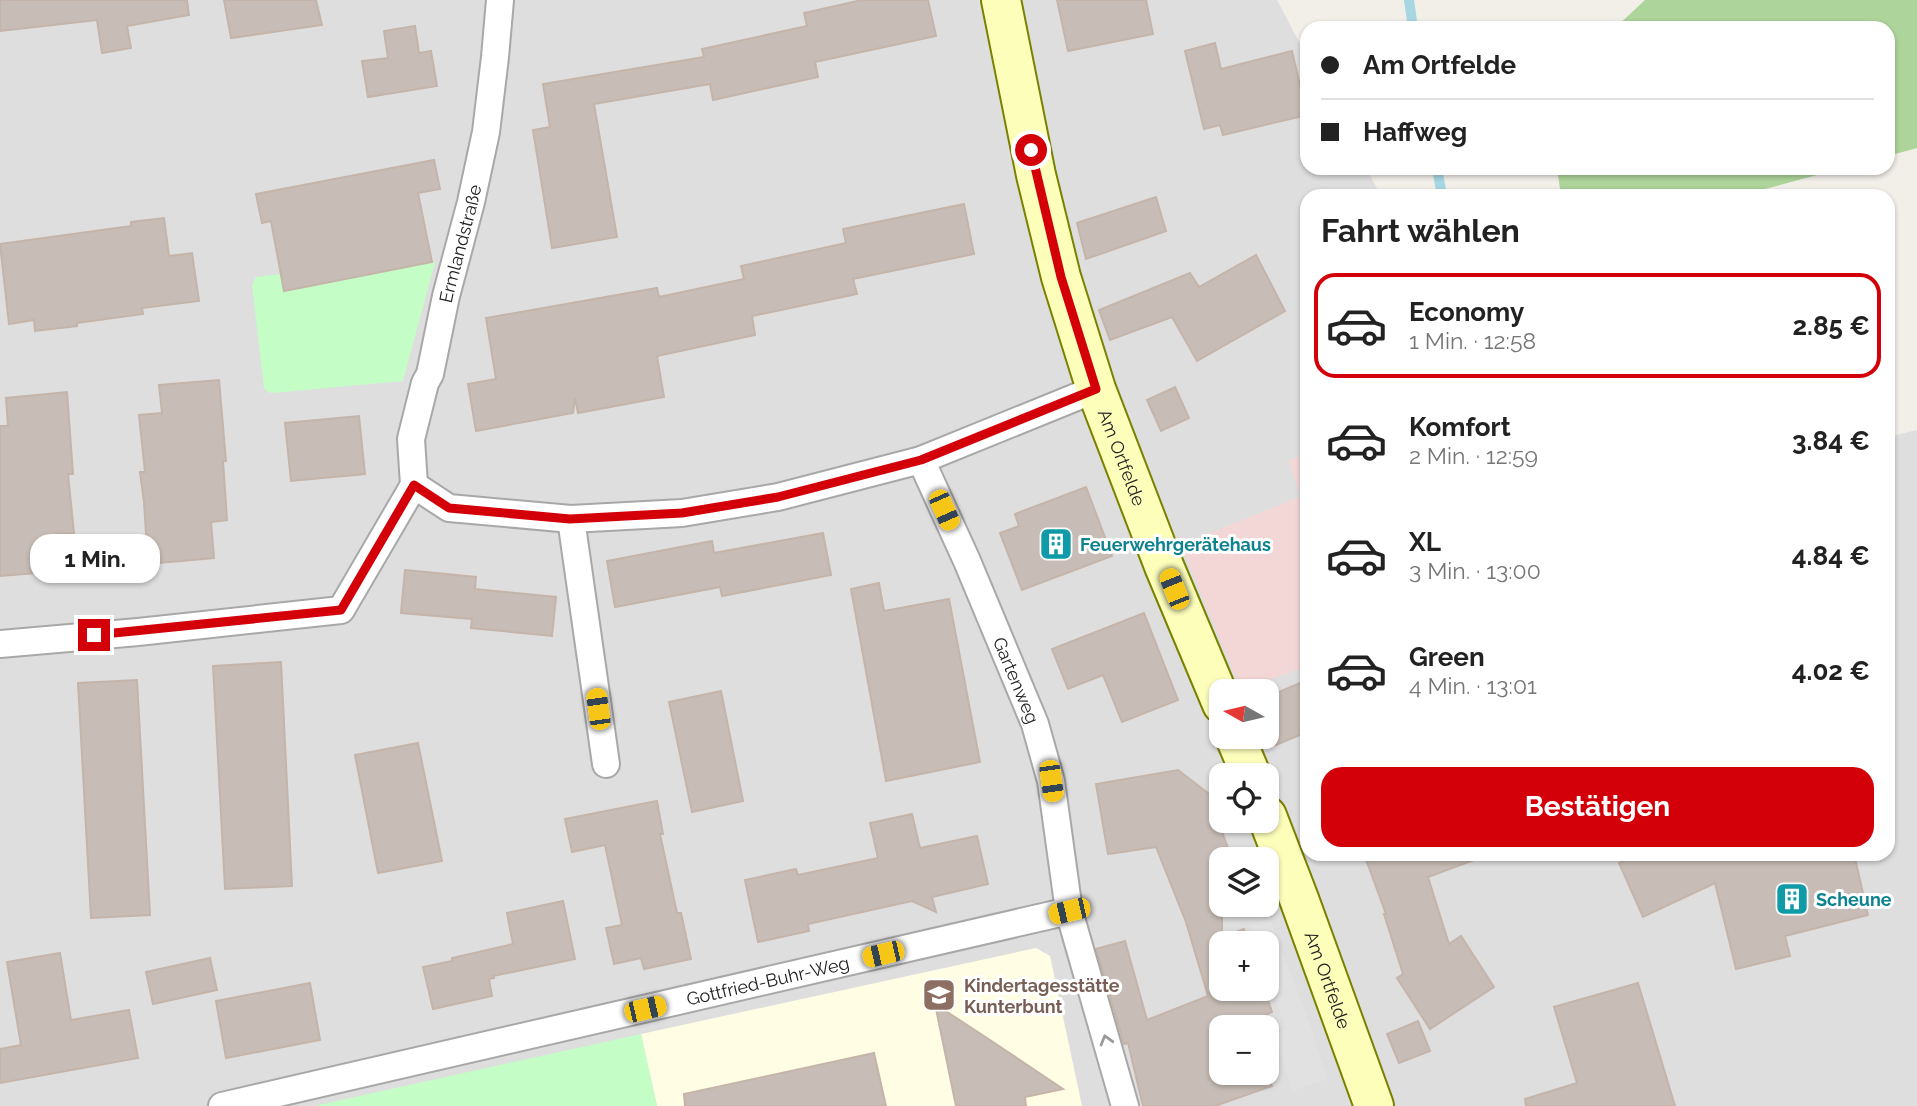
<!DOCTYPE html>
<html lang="de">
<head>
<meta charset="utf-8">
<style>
	body { margin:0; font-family:Raleway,sans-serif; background:#f2f2f2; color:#222; height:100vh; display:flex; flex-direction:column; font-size:26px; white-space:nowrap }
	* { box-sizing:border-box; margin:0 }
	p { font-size:23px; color:#767676 }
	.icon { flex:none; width:38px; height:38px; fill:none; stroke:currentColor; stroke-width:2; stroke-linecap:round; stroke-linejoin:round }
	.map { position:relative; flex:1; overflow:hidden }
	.sheet { position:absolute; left:1300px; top:189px; width:595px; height:672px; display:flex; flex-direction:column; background:#fff; border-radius:21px; box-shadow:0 2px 5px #0004 }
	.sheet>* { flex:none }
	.guide { position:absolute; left:1300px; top:21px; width:595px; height:154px; border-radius:21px; box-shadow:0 2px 5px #0004; display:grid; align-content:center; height:154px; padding:0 21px; background:#fff }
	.needle { width:46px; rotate:278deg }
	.controls { position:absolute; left:1209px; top:679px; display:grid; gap:14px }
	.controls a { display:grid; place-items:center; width:70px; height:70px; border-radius:14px; background:#fff; box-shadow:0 2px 5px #0004; font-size:35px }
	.end { position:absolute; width:32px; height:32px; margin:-16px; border:9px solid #d30009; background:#fff; box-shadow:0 0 0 4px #fff }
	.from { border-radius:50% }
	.bubble { position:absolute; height:49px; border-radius:21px; background:#fff; box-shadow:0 2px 5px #0004; font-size:23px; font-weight:700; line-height:49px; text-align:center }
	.car { position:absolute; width:21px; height:42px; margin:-21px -10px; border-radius:9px; box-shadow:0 0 5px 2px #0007; background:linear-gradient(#f5c518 24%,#345 0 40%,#f5c518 0 76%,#345 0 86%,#f5c518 0) }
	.guide b { display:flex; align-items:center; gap:24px; height:66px; font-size:26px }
	.guide b+b { border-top:2px solid #e0e0e0 }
	.guide i { width:18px; height:18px; background:#222 }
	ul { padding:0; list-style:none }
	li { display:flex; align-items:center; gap:21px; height:105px; margin:0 14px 10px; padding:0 7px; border:4px solid transparent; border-radius:21px }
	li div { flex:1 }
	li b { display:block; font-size:26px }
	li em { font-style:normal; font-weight:700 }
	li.selected { border-color:#d30009 }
	li>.icon { width:63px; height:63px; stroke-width:1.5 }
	h2 { padding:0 21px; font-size:32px; line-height:84px }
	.button { display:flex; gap:14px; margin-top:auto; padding:14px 21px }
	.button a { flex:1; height:80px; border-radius:21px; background:#d30009; color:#fff; font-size:28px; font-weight:700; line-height:80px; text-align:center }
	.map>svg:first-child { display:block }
	.residential { fill:#dfdede; fill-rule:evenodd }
	.commercial { fill:#f3d6d6 }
	.education { fill:#fffee4 }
	.forest { fill:#add49a }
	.park { fill:#c4fdc6 }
	.parking { fill:#e1e1e1 }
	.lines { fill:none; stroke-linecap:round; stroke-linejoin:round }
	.stream { stroke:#a6d7e2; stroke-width:10 }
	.building { fill:#c7bdb6; stroke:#c5b4a9; stroke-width:2 }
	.street-casing { stroke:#a8a8a8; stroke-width:30 }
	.secondary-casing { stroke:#788100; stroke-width:42 }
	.street { stroke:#fff; stroke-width:26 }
	.secondary { stroke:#fdfeba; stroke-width:38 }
	.oneway { stroke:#9b9b9b }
	.route { stroke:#d30009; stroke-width:9 }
	.labels { text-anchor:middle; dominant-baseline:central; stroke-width:6; stroke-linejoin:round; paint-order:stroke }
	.street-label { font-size:18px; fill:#212121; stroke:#fff }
	.culture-label { font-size:18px; font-weight:bold; fill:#0d838f; stroke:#fff; text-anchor:start }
	.education-label { font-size:18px; font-weight:bold; fill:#785e54; stroke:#fff; text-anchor:start }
</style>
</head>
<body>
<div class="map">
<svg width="1917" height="1106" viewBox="0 0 1917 1106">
	<rect width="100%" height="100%" fill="#f2eee8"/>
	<path class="residential" d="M 0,0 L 1277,0 L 1307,57 L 1307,168 L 1366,168 L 1381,196 L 1307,196 L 1307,854 L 1888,854 L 1888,437 L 1917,430 L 1917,1106 L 0,1106 ZM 1222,691 L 1267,691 L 1267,737 L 1222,737 ZM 1222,775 L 1267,775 L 1267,821 L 1222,821 ZM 1222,859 L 1267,859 L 1267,905 L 1222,905 ZM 1222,943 L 1267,943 L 1267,989 L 1222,989 ZM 1222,1027 L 1267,1027 L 1267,1073 L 1222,1073 Z"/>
	<polygon class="commercial" points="1307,453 1307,666 1241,690 1181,545 1301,496 1288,461"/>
	<polygon class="education" points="1036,948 1050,956 1082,1106 657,1106 641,1034"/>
	<g class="forest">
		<polygon points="1645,0 1917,0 1917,148 1888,156 1888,28 1615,28"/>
		<polygon points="1557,168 1843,168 1739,196 1561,196"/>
	</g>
	<g class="park">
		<polygon points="435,262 403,381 272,393 268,392 264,388 252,285 256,277 280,274 284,291"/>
		<polygon points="641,1034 657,1106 314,1106"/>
	</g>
	<polygon class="parking" points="1269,918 1310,1024 1328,1079 1292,1091 1274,1034 1286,1029 1267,973 1267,943 1257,943 1250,925"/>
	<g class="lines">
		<g class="stream">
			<polyline points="1409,0 1413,28"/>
			<polyline points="1437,168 1442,196"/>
		</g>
	</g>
	<g class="building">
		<polygon points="0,0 187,0 189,15 127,26 131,48 102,53 97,20 0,31"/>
		<polygon points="224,0 316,0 322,25 231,38"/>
		<polygon points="862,0 928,0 936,36 815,62 818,77 713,100 710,84 594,104 617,237 552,248 533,130 550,127 543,84 704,57 702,49 807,26 804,13"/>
		<polygon points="1057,0 1146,0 1153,34 1068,51"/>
		<polygon points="415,26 419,53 431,51 437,86 368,97 362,61 388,58 384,31"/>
		<polygon points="1215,43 1221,69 1292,51 1307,115 1223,135 1220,125 1204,129 1185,51"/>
		<polygon points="434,160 440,189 418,193 432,262 284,291 271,221 262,223 256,194"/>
		<polygon points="1156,197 1166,231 1086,259 1077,223"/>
		<polygon points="964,204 974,254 853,279 857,294 752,316 755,335 657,356 664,397 578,413 575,398 573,413 476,431 468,384 496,379 486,318 657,288 659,297 744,279 741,266 846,243 843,229"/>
		<polygon points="164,218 169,256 192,253 199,301 142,308 143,314 77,323 77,326 35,331 34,320 9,324 0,244 131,226 131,222"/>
		<polygon points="1256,255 1285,311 1197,361 1172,317 1110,340 1099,310 1190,273 1199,287"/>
		<polygon points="219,380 226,461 223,461 227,520 211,522 214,558 148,564 144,502 140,472 145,472 139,415 162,413 159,385"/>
		<polygon points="1175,387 1189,418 1161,431 1147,400"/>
		<polygon points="67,392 73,474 68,474 74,533 58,534 61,571 0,576 0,426 8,426 6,398"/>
		<polygon points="359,416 365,474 291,481 285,423"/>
		<polygon points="1086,487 1112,556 1022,590 1000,533 1019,526 1015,514"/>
		<polygon points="823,533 831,575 722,596 720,587 615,607 607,561 712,541 714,553"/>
		<polygon points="405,570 476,577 475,589 556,597 552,636 471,628 472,619 401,613"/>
		<polygon points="879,583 884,611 949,599 980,762 886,781 851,589"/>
		<polygon points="1144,613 1178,700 1122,722 1103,675 1068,689 1052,649"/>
		<polygon points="281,662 292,886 225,889 213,666"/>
		<polygon points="137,680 150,915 91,918 78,683"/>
		<polygon points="1307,680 1307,732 1276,745 1267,724 1267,697"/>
		<polygon points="721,691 743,801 692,812 669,702"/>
		<polygon points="418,743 442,861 378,873 355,755"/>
		<polygon points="1178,770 1208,793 1232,859 1222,859 1222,937 1244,929 1249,943 1222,943 1222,989 1264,989 1272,1012 1249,1023 1251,1027 1222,1027 1222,1073 1267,1073 1272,1086 1215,1106 1143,1106 1128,1043 1124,1044 1096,949 1125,941 1147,1020 1208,996 1186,922 1156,847 1108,854 1096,784"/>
		<polygon points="657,801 663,834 660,834 677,913 681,913 691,959 644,969 641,958 614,964 606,928 622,925 605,845 572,852 565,819"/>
		<polygon points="912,814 920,848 977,836 988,884 932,897 936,912 912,901 808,924 809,931 758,942 745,880 796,869 798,875 878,858 870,823"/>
		<polygon points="1364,854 1482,854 1482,857 1428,877 1449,944 1461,936 1494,987 1430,1029 1397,978 1403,974 1384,914 1386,914"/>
		<polygon points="1638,854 1854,854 1868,915 1785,936 1790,956 1736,969 1715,883 1643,917 1619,863"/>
		<polygon points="563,901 575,959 493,976 494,978 489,979 492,996 433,1009 423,967 452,961 452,958 513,944 507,913"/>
		<polygon points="60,953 71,1020 129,1010 138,1058 0,1083 0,1049 21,1045 7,962"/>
		<polygon points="210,958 217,990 153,1004 146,972"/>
		<polygon points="310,983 320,1040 226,1058 216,1001"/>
		<polygon points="1638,983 1675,1106 1526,1106 1525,1099 1577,1083 1554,1007"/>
		<polygon points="935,1004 990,1040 1063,1089 1025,1097 1026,1106 956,1106"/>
		<polygon points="1418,1021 1430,1051 1399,1063 1387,1034"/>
		<polygon points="874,1053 886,1106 685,1106 684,1094"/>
	</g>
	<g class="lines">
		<defs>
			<g id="street">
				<path id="s1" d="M 921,460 L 967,561 L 1035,724 L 1051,781 L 1069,911 L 1125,1106"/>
				<polyline points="414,485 449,508 571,519 682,513 778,497 921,460 1096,389"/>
				<path id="s2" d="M 414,485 L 411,439 L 425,383 L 430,374 L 446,296 L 471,202 L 486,132 L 495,57 L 500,0"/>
				<polyline points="571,519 606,764"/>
				<polyline points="0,644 138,632 341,610 414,485"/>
				<path id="s3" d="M 222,1106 L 1069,911"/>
			</g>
			<g id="secondary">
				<path id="s4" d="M 1001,0 L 1036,175 L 1061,277 L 1096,389 L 1164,566 L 1222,704"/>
				<polyline points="1235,737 1251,775"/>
				<path id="s5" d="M 1267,816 L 1299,899 L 1374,1106"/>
			</g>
		</defs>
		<use href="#street" class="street-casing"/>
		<use href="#secondary" class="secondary-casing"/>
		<use href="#street" class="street"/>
		<use href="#secondary" class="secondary"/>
	</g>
	<defs><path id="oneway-chevron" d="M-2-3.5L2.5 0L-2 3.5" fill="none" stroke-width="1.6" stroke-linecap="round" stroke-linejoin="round" transform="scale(1.75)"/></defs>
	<use class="oneway" href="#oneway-chevron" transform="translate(1106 1040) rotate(-106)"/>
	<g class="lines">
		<polyline class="route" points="94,635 341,610 414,485 449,508 570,519 682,513 778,497 921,460 1096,389 1061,277 1031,150"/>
	</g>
	<defs>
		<symbol id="building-square" viewBox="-11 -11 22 22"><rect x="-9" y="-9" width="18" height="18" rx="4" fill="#0f9aa8" stroke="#fff"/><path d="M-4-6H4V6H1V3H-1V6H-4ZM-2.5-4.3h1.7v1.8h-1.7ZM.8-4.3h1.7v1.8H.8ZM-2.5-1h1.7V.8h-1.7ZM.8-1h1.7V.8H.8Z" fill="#fff"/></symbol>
		<symbol id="school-square" viewBox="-11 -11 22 22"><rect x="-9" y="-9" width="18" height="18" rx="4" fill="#8d6e63" stroke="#fff"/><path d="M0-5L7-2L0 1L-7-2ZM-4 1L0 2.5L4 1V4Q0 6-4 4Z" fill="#fff"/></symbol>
	</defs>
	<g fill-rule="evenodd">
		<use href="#building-square" x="1037" y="525" width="38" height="38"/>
		<use href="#building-square" x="1773" y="880" width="38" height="38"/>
		<use href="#school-square" x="920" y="976" width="38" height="38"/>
	</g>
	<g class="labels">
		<g class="street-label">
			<text stroke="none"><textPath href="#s2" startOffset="248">Ermlandstraße</textPath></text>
			<text stroke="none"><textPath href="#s4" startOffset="474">Am Ortfelde</textPath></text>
			<text stroke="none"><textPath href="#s1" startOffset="240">Gartenweg</textPath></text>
			<text stroke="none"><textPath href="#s3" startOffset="560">Gottfried-Buhr-Weg</textPath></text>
			<text stroke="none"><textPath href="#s5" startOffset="175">Am Ortfelde</textPath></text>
		</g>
		<g class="culture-label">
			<text x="1080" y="544">Feuerwehrgerätehaus</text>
			<text x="1816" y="899">Scheune</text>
		</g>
		<g class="education-label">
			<text x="964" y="985">Kindertagesstätte<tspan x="964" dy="21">Kunterbunt</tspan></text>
		</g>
	</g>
</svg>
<div class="controls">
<a><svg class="needle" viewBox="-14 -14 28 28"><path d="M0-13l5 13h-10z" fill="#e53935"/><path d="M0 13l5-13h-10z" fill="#767676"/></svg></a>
<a><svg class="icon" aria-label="locate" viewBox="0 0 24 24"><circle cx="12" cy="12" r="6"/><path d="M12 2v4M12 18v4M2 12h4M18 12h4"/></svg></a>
<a><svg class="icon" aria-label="layers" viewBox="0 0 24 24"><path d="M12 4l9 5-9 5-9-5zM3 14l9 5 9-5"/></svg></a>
<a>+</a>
<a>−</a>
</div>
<i class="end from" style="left:1031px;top:150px"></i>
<i class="end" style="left:94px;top:635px"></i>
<div class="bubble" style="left:30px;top:534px;width:130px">1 Min.</div>
<i class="car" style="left:944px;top:510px;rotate:156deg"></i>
<i class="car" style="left:1174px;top:589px;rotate:338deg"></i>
<i class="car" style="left:598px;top:709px;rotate:352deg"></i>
<i class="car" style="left:1051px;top:781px;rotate:172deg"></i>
<i class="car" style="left:1069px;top:911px;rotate:257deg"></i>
<i class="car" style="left:883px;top:954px;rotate:257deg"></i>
<i class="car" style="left:645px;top:1009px;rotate:77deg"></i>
<div class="guide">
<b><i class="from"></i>Am Ortfelde</b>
<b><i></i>Haffweg</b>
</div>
<section class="sheet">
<h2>Fahrt wählen</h2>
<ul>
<li class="selected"><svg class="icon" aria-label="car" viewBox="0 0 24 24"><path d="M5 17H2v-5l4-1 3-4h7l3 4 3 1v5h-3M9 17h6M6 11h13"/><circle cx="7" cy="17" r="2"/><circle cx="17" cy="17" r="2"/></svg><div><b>Economy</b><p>1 Min. · 12:58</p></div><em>2.85 €</em></li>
<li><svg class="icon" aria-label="car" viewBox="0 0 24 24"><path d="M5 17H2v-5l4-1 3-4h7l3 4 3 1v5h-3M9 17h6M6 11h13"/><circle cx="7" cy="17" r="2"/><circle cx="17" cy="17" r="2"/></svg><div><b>Komfort</b><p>2 Min. · 12:59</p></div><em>3.84 €</em></li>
<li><svg class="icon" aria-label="car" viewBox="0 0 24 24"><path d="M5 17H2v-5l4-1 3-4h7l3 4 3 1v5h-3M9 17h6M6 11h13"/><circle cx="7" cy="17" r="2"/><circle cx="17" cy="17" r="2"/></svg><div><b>XL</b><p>3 Min. · 13:00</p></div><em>4.84 €</em></li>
<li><svg class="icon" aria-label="car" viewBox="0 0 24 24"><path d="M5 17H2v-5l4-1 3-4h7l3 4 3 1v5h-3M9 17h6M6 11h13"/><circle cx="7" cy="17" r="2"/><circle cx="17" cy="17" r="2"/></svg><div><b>Green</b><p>4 Min. · 13:01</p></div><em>4.02 €</em></li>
</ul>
<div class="button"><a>Bestätigen</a></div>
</section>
</div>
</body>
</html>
